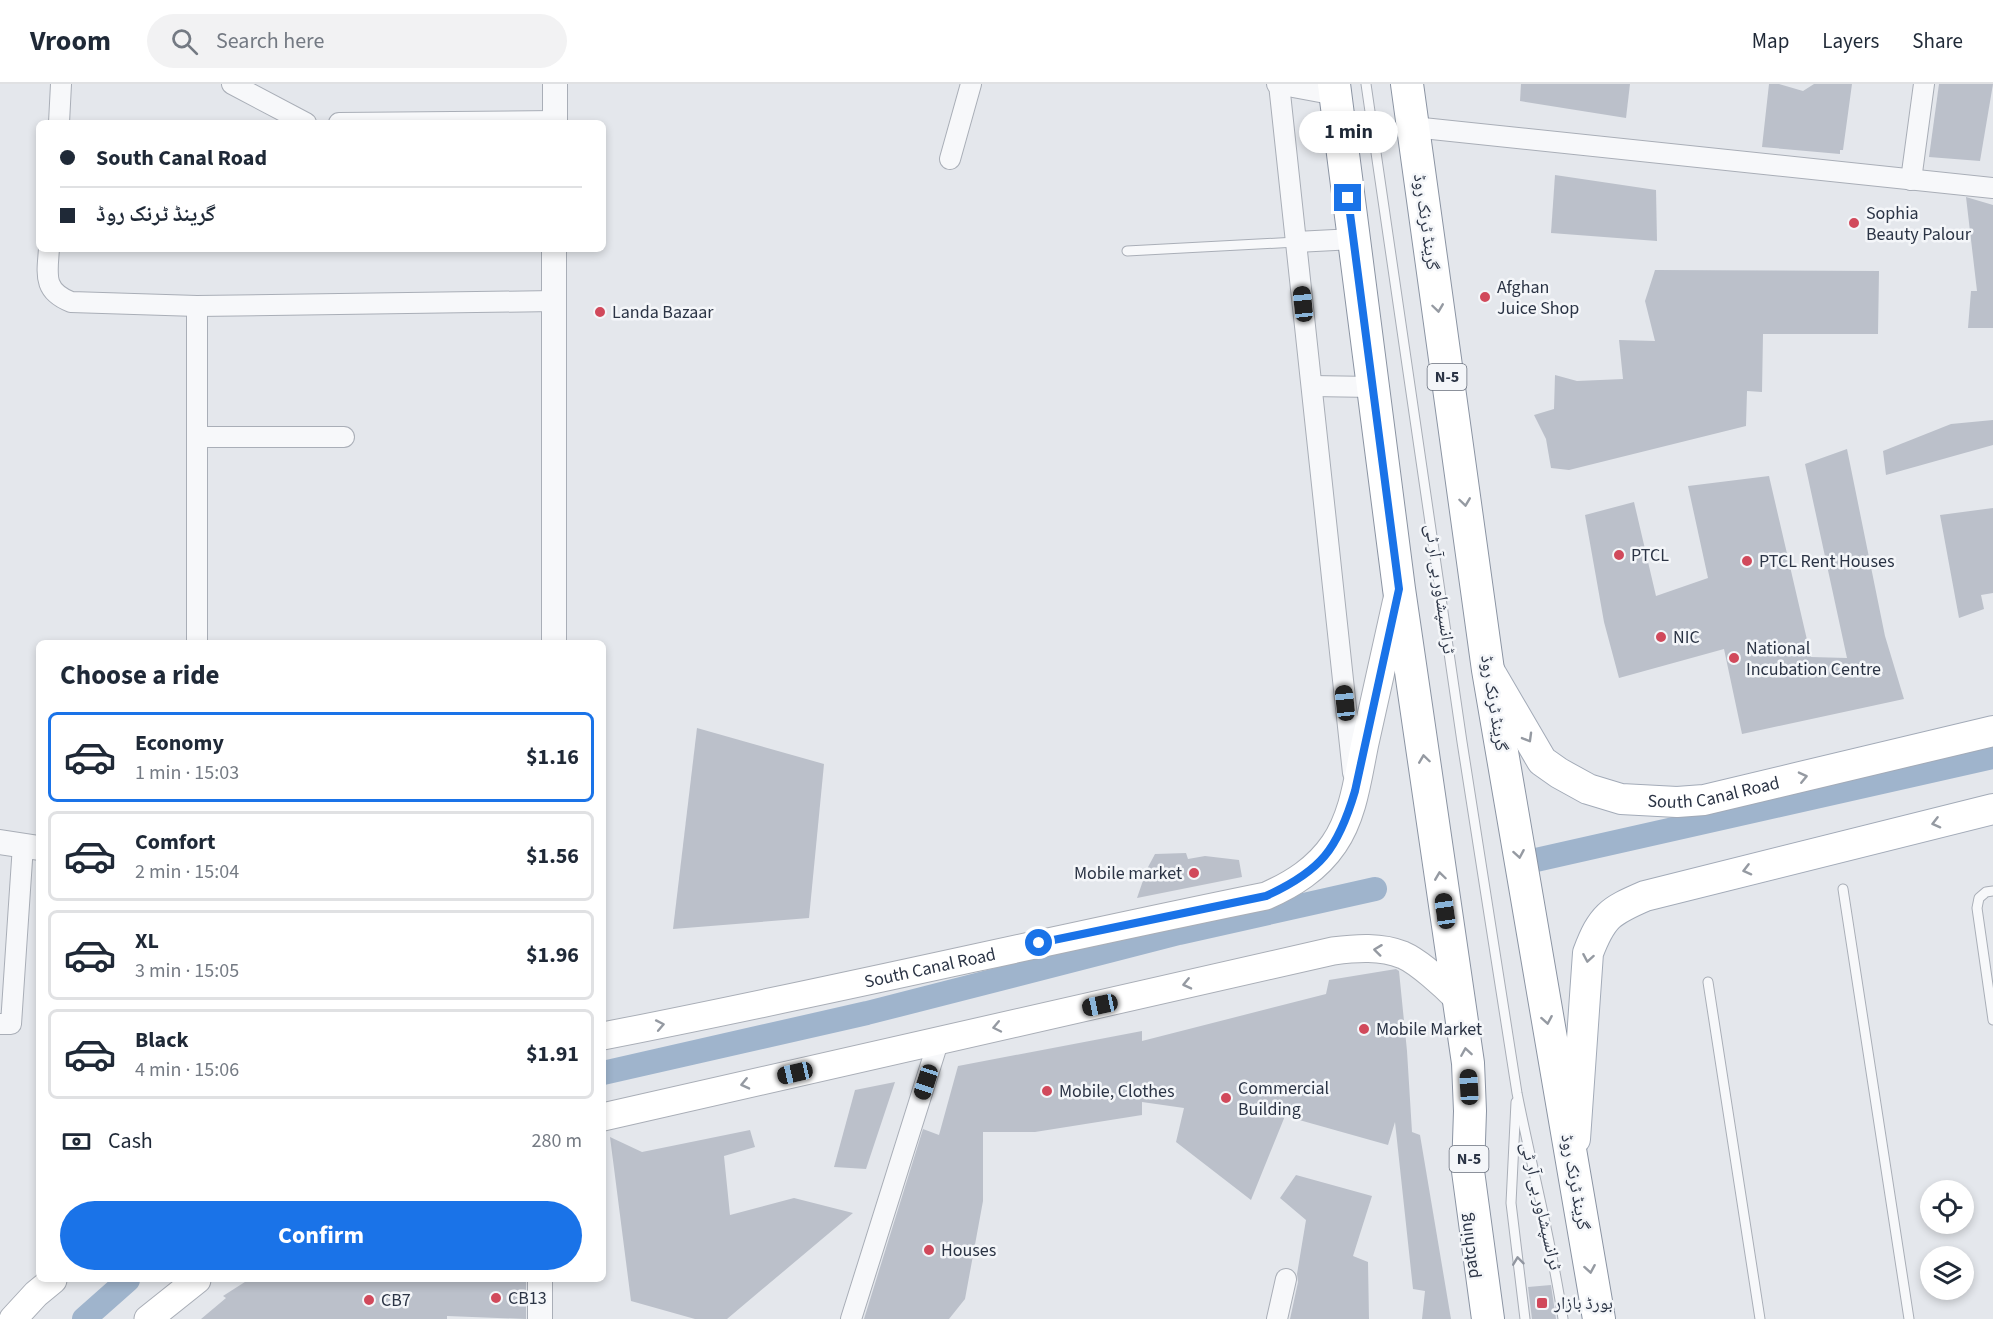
<!DOCTYPE html>
<html lang="en">
<head>
<meta charset="utf-8">
<style>
	body { margin:0; font-family:"Source Sans 3","Noto Naskh Arabic",sans-serif; background:#f2f2f3; color:#1f2937; height:100vh; display:flex; flex-direction:column; font-size:22px; white-space:nowrap }
	* { box-sizing:border-box; margin:0 }
	p { font-size:20px; color:#747a83 }
	.icon { flex:none; width:33px; height:33px; fill:none; stroke:currentColor; stroke-width:2; stroke-linecap:round; stroke-linejoin:round }
	.map { position:relative; flex:1; overflow:hidden }
	.side { position:absolute; left:36px; top:556px; width:570px; height:642px; display:flex; flex-direction:column; background:#fff; border-radius:9px; box-shadow:0 3px 9px #0003 }
	.side>* { flex:none }
	.guide { position:absolute; left:36px; top:36px; width:570px; height:132px; border-radius:9px; box-shadow:0 3px 9px #0003; display:grid; align-content:center; height:132px; padding:0 24px; background:#fff }
	.tools { position:absolute; left:1920px; top:1096px; display:grid; gap:12px }
	.tools a { display:grid; place-items:center; width:54px; height:54px; border-radius:50%; background:#fff; box-shadow:0 3px 9px #0003; font-size:30px }
	.end { position:absolute; width:27px; height:27px; margin:-14px; border:8px solid #1a73e8; background:#fff; box-shadow:0 0 0 3px #fff }
	.from { border-radius:50% }
	.bubble { position:absolute; height:42px; border-radius:21px; background:#fff; box-shadow:0 3px 9px #0003; font-size:20px; font-weight:700; line-height:42px; text-align:center }
	.car { position:absolute; width:18px; height:36px; margin:-18px -9px; border-radius:8px; box-shadow:0 0 4px 2px #0007; background:linear-gradient(#222 24%,#8ab4d8 0 40%,#222 0 76%,#8ab4d8 0 86%,#222 0) }
	.guide b { display:flex; align-items:center; gap:21px; height:57px; font-size:22px }
	.guide b+b { border-top:2px solid #e0e1e3 }
	.guide i { width:15px; height:15px; background:#1f2937 }
	ul { padding:0; list-style:none }
	li { display:flex; align-items:center; gap:18px; height:90px; margin:0 12px 9px; padding:0 12px; border:3px solid #e0e1e3; border-radius:9px }
	li div { flex:1 }
	li b { display:block; font-size:22px }
	li em { font-style:normal; font-weight:700 }
	li.active { border-color:#1a73e8 }
	li>.icon { width:54px; height:54px; stroke-width:1.5 }
	h2 { padding:0 24px; font-size:27px; line-height:72px }
	.pay { display:flex; align-items:center; gap:15px; height:66px; padding:0 24px; font-size:22px }
	.pay p { margin-inline-start:auto }
	.cta { display:flex; gap:12px; margin-top:auto; padding:12px 24px }
	.cta a { flex:1; height:69px; border-radius:36px; background:#1a73e8; color:#fff; font-size:24px; font-weight:700; line-height:69px; text-align:center }
	header { display:flex; align-items:center; gap:36px; box-sizing:border-box; height:84px; padding:0 30px; background:#fff; border-bottom:2px solid #e0e1e3 }
	header strong { font-size:28px }
	nav { display:flex; gap:33px; margin-inline-start:auto; font-size:21px }
	.search { width:420px; height:54px; background:#f2f2f3; display:flex; align-items:center; gap:15px; box-sizing:border-box; padding:0 21px; border-radius:33px; color:#747a83; font-size:22px }
	.map>svg:first-child { display:block }
	.lines { fill:none; stroke-linecap:round; stroke-linejoin:round }
	.canal { stroke:#9fb4cc; stroke-width:24 }
	.building { fill:#bbc0ca }
	.service-casing { stroke:#a9aeb7; stroke-width:11 }
	.minor-casing { stroke:#a9aeb7; stroke-width:22 }
	.tertiary-casing { stroke:#a9aeb7; stroke-width:26 }
	.secondary-casing { stroke:#a9aeb7; stroke-width:29 }
	.primary-casing { stroke:#a3abb8; stroke-width:32 }
	.trunk-casing { stroke:#8b94a3; stroke-width:34 }
	.service { stroke:#f7f8fa; stroke-width:9 }
	.minor { stroke:#f7f8fa; stroke-width:20 }
	.tertiary { stroke:#f7f8fa; stroke-width:24 }
	.secondary { stroke:#fff; stroke-width:27 }
	.primary { stroke:#fff; stroke-width:30 }
	.trunk { stroke:#fff; stroke-width:32 }
	.oneway { stroke:#959aa2 }
	.oneway2 { stroke:#9196a0 }
	.route { stroke:#1a73e8; stroke-width:8 }
	.poi-dot { fill:#d1495b; stroke:#f4f6f9; stroke-width:2 }
	.labels { text-anchor:middle; dominant-baseline:central; stroke-width:5; stroke-linejoin:round; paint-order:stroke }
	.shield { fill:#f4f6f9; stroke:#676e7b; stroke-width:1.5 }
	.shield-label { font-size:16px; font-weight:bold; fill:#2b3445 }
	.poi-label { font-size:18px; fill:#2b3445; stroke:#f4f6f9; text-anchor:start }
	.street-label { font-size:18px; fill:#2b3445; stroke:#f4f6f9 }
</style>
</head>
<body>
<header>
<strong>Vroom</strong>
<div class="search"><svg class="icon" aria-label="search" viewBox="0 0 24 24"><circle cx="10" cy="10" r="6"/><path d="M15 15l6 6"/></svg>Search here</div>
<nav><a>Map</a><a>Layers</a><a>Share</a></nav>
</header>
<div class="map">
<svg width="1993" height="1235" viewBox="0 0 1993 1235">
	<rect width="100%" height="100%" fill="#e4e7ec"/>
	<g class="lines">
		<g class="canal">
			<polyline points="1536,776 1993,673"/>
			<polyline points="603,989 867,929 1179,849 1375,805"/>
			<polyline points="84,1235 128,1196"/>
		</g>
	</g>
	<g class="building">
		<polygon points="1521,0 1630,0 1626,34 1520,17"/>
		<polygon points="1769,0 1779,0 1803,7 1814,0 1852,0 1843,66 1840,66 1840,70 1762,63"/>
		<polygon points="1939,0 1993,0 1980,77 1929,73"/>
		<polygon points="1555,91 1656,106 1657,157 1551,149"/>
		<polygon points="1966,113 1993,121 1993,244 1968,244 1971,207 1977,207"/>
		<polygon points="1655,186 1879,187 1878,250 1763,250 1762,308 1747,307 1746,342 1569,386 1551,384 1546,355 1534,331 1554,325 1555,291 1577,297 1623,295 1619,256 1655,257 1645,217"/>
		<polygon points="1993,336 1993,361 1886,391 1883,367 1951,340"/>
		<polygon points="1847,365 1885,552 1904,615 1742,650 1724,565 1619,594 1604,538 1585,431 1634,418 1656,512 1708,494 1688,402 1769,392 1811,573 1847,574 1805,380"/>
		<polygon points="1993,424 1993,509 1981,511 1984,525 1959,534 1940,431"/>
		<polygon points="697,644 824,680 809,834 673,845"/>
		<polygon points="1186,769 1188,775 1205,772 1239,776 1242,793 1137,814 1147,785 1155,770"/>
		<polygon points="1396,885 1399,887 1407,967 1412,1048 1420,1051 1451,1235 1422,1235 1425,1207 1413,1205 1395,1038 1388,1061 1285,1032 1251,1116 1176,1058 1184,1024 1142,1018 1142,1031 1035,1048 983,1048 983,1117 965,1215 949,1235 864,1235 923,1045 939,1051 958,982 1142,947 1142,957 1326,910 1329,896"/>
		<polygon points="895,998 866,1085 834,1083 855,1006"/>
		<polygon points="750,1046 755,1063 724,1072 730,1131 794,1114 853,1129 727,1235 695,1235 631,1217 610,1053 642,1068"/>
		<polygon points="1296,1091 1372,1112 1353,1172 1368,1178 1369,1235 1290,1235 1298,1198 1297,1190 1306,1136 1280,1114"/>
		<polygon points="248,1196 526,1196 526,1235 447,1232 447,1235 201,1235 226,1214 223,1212"/>
		<polygon points="1551,1201 1556,1235 1532,1235 1528,1203"/>
	</g>
	<g class="lines">
		<defs>
			<g id="service">
				<path d="M 1366,0 L 1462,658 L 1517,1009 C 1532,1085 1552,1159 1563,1235"/>
				<polyline points="1127,167 1296,158"/>
				<polyline points="1843,805 1909,1235"/>
				<polyline points="1993,807 1986,808 1979,814 1977,824 1993,936"/>
				<polyline points="1708,898 1760,1235"/>
				<polyline points="1516,1018 1511,1119 1525,1235"/>
			</g>
			<g id="minor">
				<polyline points="232,0 306,39"/>
				<polyline points="1277,0 1336,11"/>
				<polyline points="1279,0 1353,689"/>
				<polyline points="59,39 61,0"/>
				<polyline points="339,39 555,37"/>
				<polyline points="1413,43 1993,104"/>
				<polyline points="950,75 971,0"/>
				<polyline points="1911,96 1924,0"/>
				<polyline points="1296,158 1354,155"/>
				<path d="M 49,165 C 47,191 43,207 71,218 L 197,222 L 554,217"/>
				<polyline points="1312,302 1372,303"/>
				<polyline points="197,353 344,353"/>
				<polyline points="197,560 197,222"/>
				<polyline points="0,940 11,940 23,761"/>
				<polyline points="851,1235 939,955"/>
				<polyline points="1277,1235 1286,1195"/>
			</g>
			<g id="tertiary">
				<polyline points="555,39 555,0"/>
				<polyline points="554,165 554,560"/>
				<polyline points="0,758 39,764"/>
				<polyline points="540,1196 540,1235"/>
			</g>
			<g id="secondary">
				<path id="s1" d="M 603,952 C 825,909 1044,857 1266,812 C 1293,800 1317,785 1334,760 C 1354,731 1358,692 1365,659 C 1376,611 1386,563 1397,515"/>
				<path d="M 603,1033 L 1333,867 C 1356,864 1381,862 1403,871 C 1419,878 1445,902 1458,915"/>
				<polyline points="13,1235 36,1210 53,1196"/>
				<polyline points="148,1235 197,1196"/>
			</g>
			<g id="primary">
				<path id="s2" d="M 1490,588 L 1542,677 L 1559,689 L 1588,705 L 1621,715 L 1677,718 L 1704,716 L 1993,647"/>
				<path d="M 1575,1055 L 1588,869 C 1602,832 1610,827 1645,812 L 1993,725"/>
			</g>
			<g id="trunk">
				<polyline points="1334,0 1399,505 1468,979 1470,1027 1468,1087 1488,1235"/>
				<polyline points="1407,0 1488,586 1599,1235"/>
			</g>
		</defs>
		<use href="#service" class="service-casing"/>
		<use href="#minor" class="minor-casing"/>
		<use href="#tertiary" class="tertiary-casing"/>
		<use href="#secondary" class="secondary-casing"/>
		<use href="#primary" class="primary-casing"/>
		<use href="#trunk" class="trunk-casing"/>
		<use href="#service" class="service"/>
		<use href="#minor" class="minor"/>
		<use href="#tertiary" class="tertiary"/>
		<use href="#secondary" class="secondary"/>
		<use href="#primary" class="primary"/>
		<use href="#trunk" class="trunk"/>
	</g>
	<defs><path id="oneway-chevron" d="M-2-3.5L2.5 0L-2 3.5" fill="none" stroke-width="1.6" stroke-linecap="round" stroke-linejoin="round" transform="scale(1.5)"/></defs>
	<g class="oneway">
		<use href="#oneway-chevron" transform="translate(1438 224) rotate(82)"/>
		<use href="#oneway-chevron" transform="translate(1465 418) rotate(82)"/>
		<use href="#oneway-chevron" transform="translate(1528 654) rotate(60)"/>
		<use href="#oneway-chevron" transform="translate(1424 675) rotate(-98)"/>
		<use href="#oneway-chevron" transform="translate(1803 693) rotate(-13)"/>
		<use href="#oneway-chevron" transform="translate(1936 739) rotate(166)"/>
		<use href="#oneway-chevron" transform="translate(1519 770) rotate(80)"/>
		<use href="#oneway-chevron" transform="translate(1747 786) rotate(166)"/>
		<use href="#oneway-chevron" transform="translate(1440 792) rotate(-98)"/>
		<use href="#oneway-chevron" transform="translate(1378 866) rotate(-173)"/>
		<use href="#oneway-chevron" transform="translate(1588 874) rotate(100)"/>
		<use href="#oneway-chevron" transform="translate(1187 900) rotate(167)"/>
		<use href="#oneway-chevron" transform="translate(1547 936) rotate(80)"/>
		<use href="#oneway-chevron" transform="translate(660 941) rotate(-11)"/>
		<use href="#oneway-chevron" transform="translate(997 943) rotate(168)"/>
		<use href="#oneway-chevron" transform="translate(1466 968) rotate(-99)"/>
		<use href="#oneway-chevron" transform="translate(745 1000) rotate(167)"/>
		<use href="#oneway-chevron" transform="translate(1590 1185) rotate(80)"/>
	</g>
	<use class="oneway2" href="#oneway-chevron" transform="translate(1518 1177) rotate(-97)"/>
	<g class="lines">
		<path class="route" d="M 1039,859 L 1266,812 C 1321,787 1338,765 1355,707 L 1399,505 L 1348,114"/>
	</g>
	<g class="poi-dot">
		<circle cx="1854" cy="139" r="6"/>
		<circle cx="1485" cy="213" r="6"/>
		<circle cx="600" cy="228" r="6"/>
		<circle cx="1619" cy="471" r="6"/>
		<circle cx="1747" cy="477" r="6"/>
		<circle cx="1661" cy="553" r="6"/>
		<circle cx="1734" cy="574" r="6"/>
		<circle cx="1194" cy="789" r="6"/>
		<circle cx="1364" cy="945" r="6"/>
		<circle cx="1047" cy="1007" r="6"/>
		<circle cx="1226" cy="1014" r="6"/>
		<circle cx="929" cy="1166" r="6"/>
		<circle cx="496" cy="1214" r="6"/>
		<circle cx="369" cy="1216" r="6"/>
		<rect x="1536" y="1213" width="12" height="12" rx="3"/>
	</g>
	<g class="labels">
		<g class="shield">
			<rect x="1427.5" y="280" width="39" height="26" rx="4.5"/>
			<rect x="1449.5" y="1062" width="39" height="26" rx="4.5"/>
		</g>
		<g class="shield-label">
			<text x="1447" y="293">N-5</text>
			<text x="1469" y="1075">N-5</text>
		</g>
		<g class="poi-label">
			<text x="1866" y="129">Sophia<tspan x="1866" dy="21">Beauty Palour</tspan></text>
			<text x="1497" y="203">Afghan<tspan x="1497" dy="21">Juice Shop</tspan></text>
			<text x="612" y="228">Landa Bazaar</text>
			<text x="1631" y="471">PTCL</text>
			<text x="1759" y="477">PTCL Rent Houses</text>
			<text x="1673" y="553">NIC</text>
			<text x="1746" y="564">National<tspan x="1746" dy="21">Incubation Centre</tspan></text>
			<text x="1182" y="789" text-anchor="end">Mobile market</text>
			<text x="1376" y="945">Mobile Market</text>
			<text x="1238" y="1004">Commercial<tspan x="1238" dy="21">Building</tspan></text>
			<text x="1059" y="1007">Mobile, Clothes</text>
			<text x="941" y="1166">Houses</text>
			<text x="508" y="1214">CB13</text>
			<text x="381" y="1216">CB7</text>
			<text x="1554" y="1219">بورڈ بازار</text>
		</g>
		<g class="street-label">
			<text transform="translate(1426 138) rotate(82)">گرینڈ ٹرنک روڈ</text>
			<text transform="translate(1440 505) rotate(82)">ٹرانسپشاور بی آر ٹی</text>
			<text transform="translate(1494 619) rotate(81)">گرینڈ ٹرنک روڈ</text>
			<text stroke="none"><textPath href="#s2" startOffset="285">South Canal Road</textPath></text>
			<text stroke="none"><textPath href="#s1" startOffset="334">South Canal Road</textPath></text>
			<text transform="translate(1575 1098) rotate(80)">گرینڈ ٹرنک روڈ</text>
			<text transform="translate(1541 1122) rotate(77)">ٹرانسپشاور بی آر ٹی</text>
			<text transform="translate(1469 1162) rotate(-97)">patching</text>
		</g>
	</g>
</svg>
<div class="tools">
<a><svg class="icon" aria-label="locate" viewBox="0 0 24 24"><circle cx="12" cy="12" r="6"/><path d="M12 2v4M12 18v4M2 12h4M18 12h4"/></svg></a>
<a><svg class="icon" aria-label="layers" viewBox="0 0 24 24"><path d="M12 4l9 5-9 5-9-5zM3 14l9 5 9-5"/></svg></a>
</div>
<i class="end from" style="left:1039px;top:859px"></i>
<i class="end" style="left:1348px;top:114px"></i>
<div class="bubble" style="left:1299px;top:27px;width:99px">1 min</div>
<i class="car" style="left:1303px;top:220px;rotate:354deg"></i>
<i class="car" style="left:1345px;top:619px;rotate:354deg"></i>
<i class="car" style="left:1445px;top:827px;rotate:352deg"></i>
<i class="car" style="left:1100px;top:921px;rotate:258deg"></i>
<i class="car" style="left:795px;top:989px;rotate:257deg"></i>
<i class="car" style="left:926px;top:998px;rotate:198deg"></i>
<i class="car" style="left:1469px;top:1003px;rotate:357deg"></i>
<div class="guide">
<b><i class="from"></i>South Canal Road</b>
<b><i></i>گرینڈ ٹرنک روڈ</b>
</div>
<section class="side">
<h2>Choose a ride</h2>
<ul>
<li class="active"><svg class="icon" aria-label="car" viewBox="0 0 24 24"><path d="M5 17H2v-5l4-1 3-4h7l3 4 3 1v5h-3M9 17h6M6 11h13"/><circle cx="7" cy="17" r="2"/><circle cx="17" cy="17" r="2"/></svg><div><b>Economy</b><p>1 min · 15:03</p></div><em>$1.16</em></li>
<li><svg class="icon" aria-label="car" viewBox="0 0 24 24"><path d="M5 17H2v-5l4-1 3-4h7l3 4 3 1v5h-3M9 17h6M6 11h13"/><circle cx="7" cy="17" r="2"/><circle cx="17" cy="17" r="2"/></svg><div><b>Comfort</b><p>2 min · 15:04</p></div><em>$1.56</em></li>
<li><svg class="icon" aria-label="car" viewBox="0 0 24 24"><path d="M5 17H2v-5l4-1 3-4h7l3 4 3 1v5h-3M9 17h6M6 11h13"/><circle cx="7" cy="17" r="2"/><circle cx="17" cy="17" r="2"/></svg><div><b>XL</b><p>3 min · 15:05</p></div><em>$1.96</em></li>
<li><svg class="icon" aria-label="car" viewBox="0 0 24 24"><path d="M5 17H2v-5l4-1 3-4h7l3 4 3 1v5h-3M9 17h6M6 11h13"/><circle cx="7" cy="17" r="2"/><circle cx="17" cy="17" r="2"/></svg><div><b>Black</b><p>4 min · 15:06</p></div><em>$1.91</em></li>
</ul>
<div class="pay"><svg class="icon" aria-label="cash" viewBox="0 0 24 24"><path d="M3 7h18v10H3z"/><circle cx="12" cy="12" r="2"/></svg>Cash<p>280 m</p></div>
<div class="cta"><a>Confirm</a></div>
</section>
</div>
</body>
</html>
